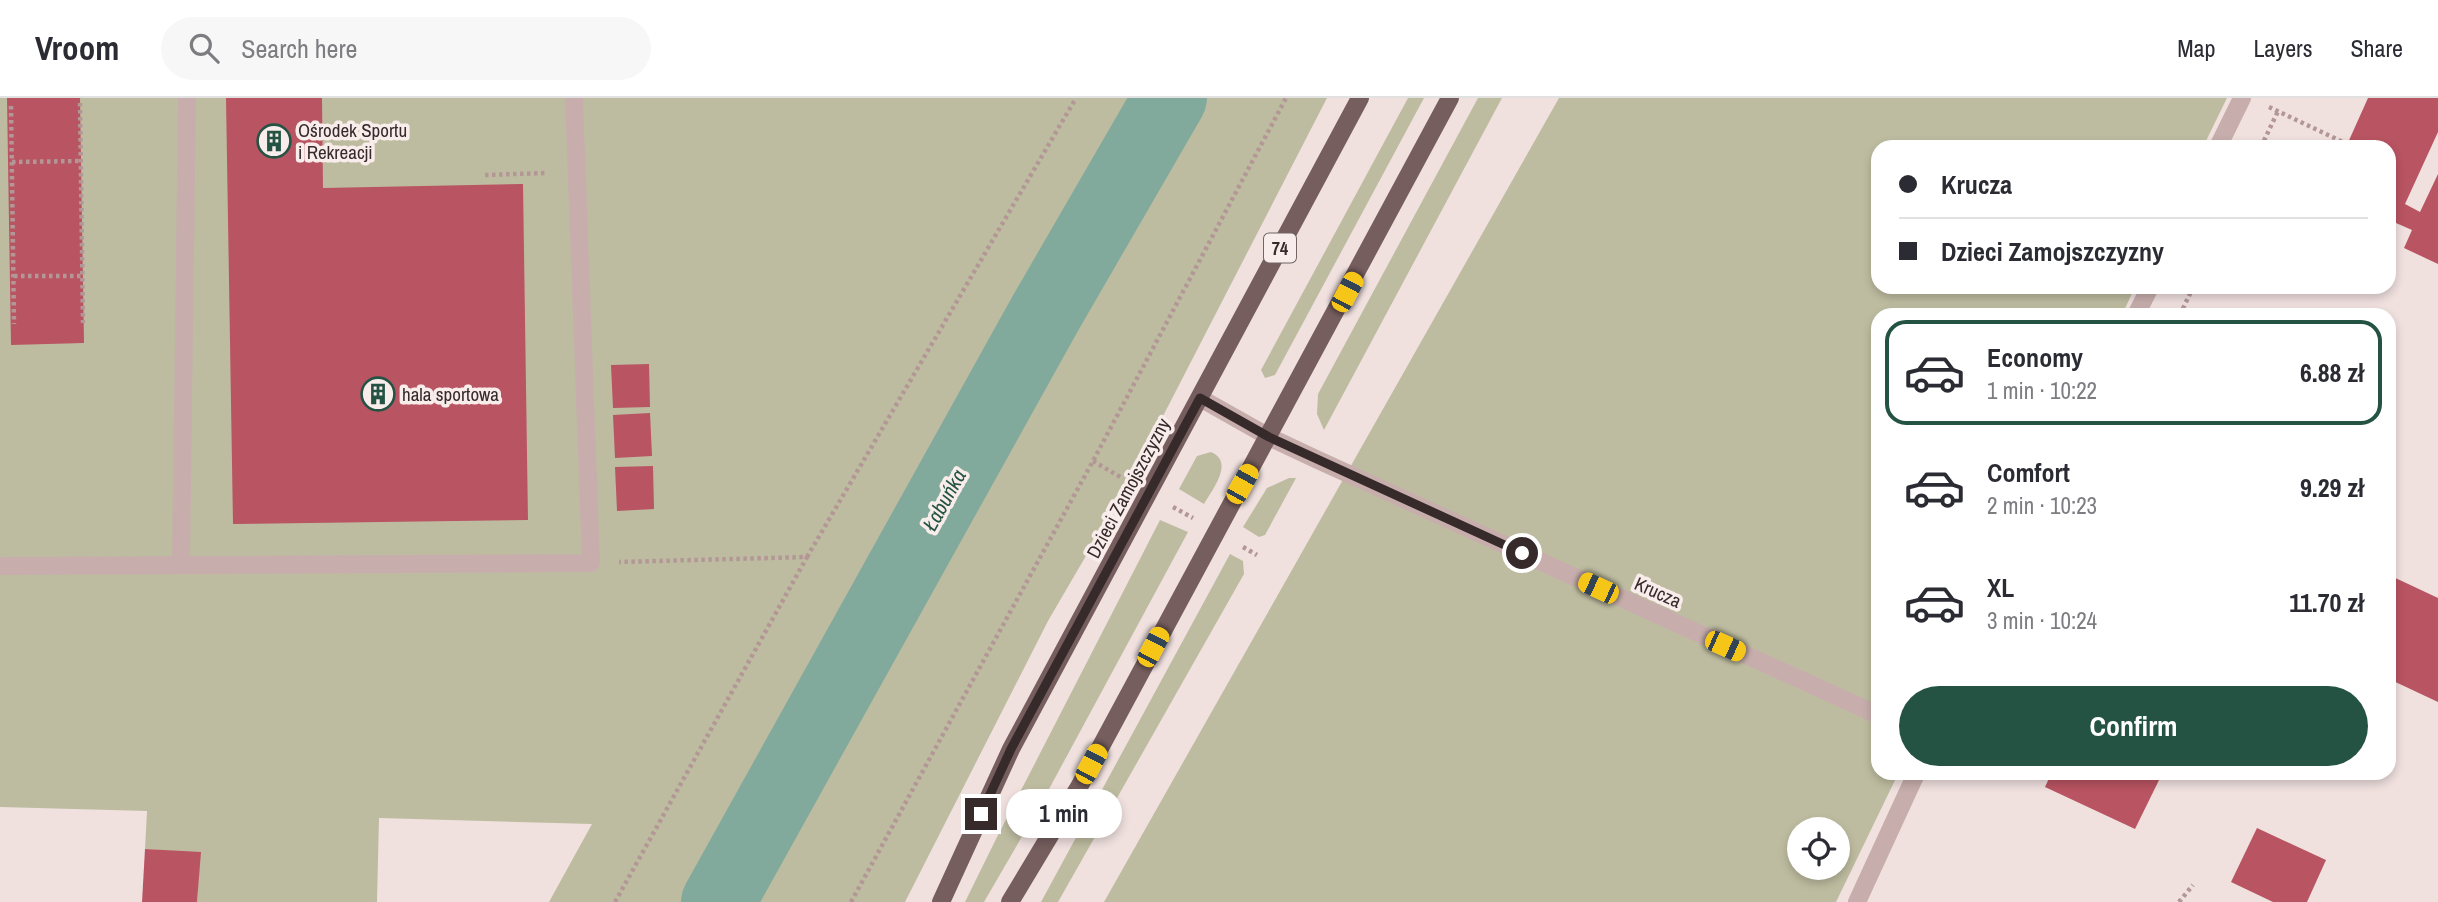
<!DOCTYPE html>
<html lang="en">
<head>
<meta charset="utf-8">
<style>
	body { margin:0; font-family:"Archivo Narrow",sans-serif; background:#f7f7f7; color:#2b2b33; height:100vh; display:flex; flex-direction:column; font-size:26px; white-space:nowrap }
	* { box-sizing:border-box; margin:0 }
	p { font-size:23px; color:#7c7c81 }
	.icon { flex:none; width:38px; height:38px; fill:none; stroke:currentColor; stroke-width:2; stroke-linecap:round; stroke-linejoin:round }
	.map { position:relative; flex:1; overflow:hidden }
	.panel { position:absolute; left:1871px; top:210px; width:525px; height:472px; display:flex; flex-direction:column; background:#fff; border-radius:21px; box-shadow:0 4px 10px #0003 }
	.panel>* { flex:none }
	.top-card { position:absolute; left:1871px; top:42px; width:525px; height:154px; border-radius:21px; box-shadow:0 4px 10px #0003; display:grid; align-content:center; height:154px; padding:0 28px; background:#fff }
	.buttons { position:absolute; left:1787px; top:719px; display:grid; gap:14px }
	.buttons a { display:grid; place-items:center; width:63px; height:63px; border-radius:50%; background:#fff; box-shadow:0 4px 10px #0003; font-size:35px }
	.end { position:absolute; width:32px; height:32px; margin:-16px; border:9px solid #362a2b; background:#fff; box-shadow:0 0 0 4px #fff }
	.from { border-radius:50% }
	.bubble { position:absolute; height:49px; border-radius:24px; background:#fff; box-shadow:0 4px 10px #0003; font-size:23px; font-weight:800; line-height:49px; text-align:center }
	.car { position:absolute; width:21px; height:42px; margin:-21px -10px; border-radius:9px; box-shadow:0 0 5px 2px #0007; background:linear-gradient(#f5c518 24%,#345 0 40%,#f5c518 0 76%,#345 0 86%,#f5c518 0) }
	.top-card b { display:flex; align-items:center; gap:24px; height:66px; font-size:26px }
	.top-card b+b { border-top:2px solid #e1e1e2 }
	.top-card i { width:18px; height:18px; background:#2b2b33 }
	ul { padding:12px 0 0; list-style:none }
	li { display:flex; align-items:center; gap:21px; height:105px; margin:0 14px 10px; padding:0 14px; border:4px solid transparent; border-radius:21px }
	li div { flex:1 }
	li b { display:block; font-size:26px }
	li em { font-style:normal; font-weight:800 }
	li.current { border-color:#245344 }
	li>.icon { width:63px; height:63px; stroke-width:1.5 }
	.cta { display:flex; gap:14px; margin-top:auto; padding:14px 28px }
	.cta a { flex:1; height:80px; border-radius:42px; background:#245344; color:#fff; font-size:28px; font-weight:800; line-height:80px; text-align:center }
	header { display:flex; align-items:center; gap:42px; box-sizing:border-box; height:98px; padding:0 35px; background:#fff; border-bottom:2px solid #e1e1e2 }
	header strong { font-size:33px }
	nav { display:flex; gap:38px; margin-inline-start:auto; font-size:24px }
	.search { width:490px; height:63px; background:#f7f7f7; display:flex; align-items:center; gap:18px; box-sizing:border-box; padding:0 24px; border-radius:38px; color:#7c7c81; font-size:26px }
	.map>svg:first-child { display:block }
	.green { fill:#bebca0; fill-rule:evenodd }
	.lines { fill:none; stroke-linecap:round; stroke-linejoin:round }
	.river { stroke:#81aa9c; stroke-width:74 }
	.building { fill:#b95462 }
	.path { stroke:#b39796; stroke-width:4.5; stroke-dasharray:3.5 3.5; stroke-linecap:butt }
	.service { stroke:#c7aeac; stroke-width:18 }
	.minor { stroke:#c7aeac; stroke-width:18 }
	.primary { stroke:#765d5e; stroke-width:18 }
	.route { stroke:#362a2b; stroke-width:9 }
	.labels { text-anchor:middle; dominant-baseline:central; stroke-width:7; stroke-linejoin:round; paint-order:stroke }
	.shield { fill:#f8edeb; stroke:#706465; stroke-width:2 }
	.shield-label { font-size:18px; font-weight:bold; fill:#362a2b }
	.poi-label { font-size:19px; fill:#362a2b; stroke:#f8edeb; text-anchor:start }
	.street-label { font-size:19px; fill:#362a2b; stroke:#f8edeb }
	.water-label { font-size:21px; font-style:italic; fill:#245344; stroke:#f8edeb }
</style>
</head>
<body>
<header>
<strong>Vroom</strong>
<div class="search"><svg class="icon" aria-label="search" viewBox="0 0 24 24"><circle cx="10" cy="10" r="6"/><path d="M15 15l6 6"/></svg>Search here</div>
<nav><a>Map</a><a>Layers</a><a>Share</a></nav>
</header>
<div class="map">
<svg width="2438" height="804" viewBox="0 0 2438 804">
	<rect width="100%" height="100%" fill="#f0e1df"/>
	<g class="green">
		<polygon points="0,0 1327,0 1129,384 1048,523 905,804 549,804 592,726 379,720 377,804 197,804 200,755 145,751 147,713 0,709"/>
		<polygon points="1408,0 1424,0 1275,277 1265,280 1261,272"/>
		<polygon points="1478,0 1502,0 1324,332 1317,316 1318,296"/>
		<path d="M 1559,0 L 2227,0 L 2203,49 L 1878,49 L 1878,189 L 2135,189 L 2122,217 L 1878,217 L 1878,676 L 1898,676 L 1836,804 L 1104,804 ZM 1799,732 L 1838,732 L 1838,770 L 1799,770 Z"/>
		<path d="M 1211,354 C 1235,364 1212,392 1204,406 L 1179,391 L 1197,358 Z"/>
		<polygon points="1289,380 1296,380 1265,437 1259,439 1243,429 1267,390"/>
		<polygon points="1160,422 1188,434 1042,704 984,804 965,804 996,741"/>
		<polygon points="1230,456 1243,463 1244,476 1058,804 1041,804"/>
	</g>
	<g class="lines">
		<polyline class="river" points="718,804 1045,216 1170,0"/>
	</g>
	<g class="building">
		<polygon points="7,0 80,0 84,245 11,247"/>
		<polygon points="226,0 322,0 323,90 523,86 528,422 233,426"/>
		<polygon points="2368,0 2438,0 2438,34 2405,106 2420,114 2438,76 2438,166 2404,150 2412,132 2396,125 2389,140 2389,49 2346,49"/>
		<polygon points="649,266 650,309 613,310 611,267"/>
		<polygon points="650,315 652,358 615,360 613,317"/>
		<polygon points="653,368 654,411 617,413 615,369"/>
		<polygon points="2389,477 2438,500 2438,604 2389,581"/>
		<polygon points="2051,676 2162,676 2135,731 2045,689"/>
		<polygon points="2257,730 2326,762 2307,804 2273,804 2231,784"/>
		<polygon points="145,751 201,754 197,804 142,804"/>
	</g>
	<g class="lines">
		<g class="path">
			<polyline points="80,5 83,225"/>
			<polyline points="11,8 14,226"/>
			<polyline points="2269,9 2347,46"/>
			<polyline points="2261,49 2278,13"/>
			<polyline points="12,64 80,63"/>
			<polyline points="485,77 547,75"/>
			<polyline points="14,178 83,178"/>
			<polyline points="2180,217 2193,189"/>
			<polyline points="1093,363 1122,380"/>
			<polyline points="1173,409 1193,420"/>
			<polyline points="1243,449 1257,457"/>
			<polyline points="807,459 1076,0"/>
			<polyline points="615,804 807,459 619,464"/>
			<polyline points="851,804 1093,363 1286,0"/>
			<polyline points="2179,804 2193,787"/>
		</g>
		<g class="service">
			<polyline points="181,466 187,0"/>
			<polyline points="0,468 591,465 574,0"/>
		</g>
		<g class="minor">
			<polyline points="2218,49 2242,0"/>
			<polyline points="2136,217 2150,189"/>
			<polyline points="1200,300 1269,339 1318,362 1878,617"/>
			<polyline points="1857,804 1916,676"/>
		</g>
		<g class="primary">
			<polyline points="941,804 1011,651 1360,0"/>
			<polyline points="1010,804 1079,689 1450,0"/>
		</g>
	</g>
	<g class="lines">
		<polyline class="route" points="981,716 1011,651 1200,300 1269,339 1522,455"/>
	</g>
	<defs>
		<symbol id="building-ring" viewBox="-11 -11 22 22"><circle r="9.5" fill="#f8edeb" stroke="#245344" stroke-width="1.5"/><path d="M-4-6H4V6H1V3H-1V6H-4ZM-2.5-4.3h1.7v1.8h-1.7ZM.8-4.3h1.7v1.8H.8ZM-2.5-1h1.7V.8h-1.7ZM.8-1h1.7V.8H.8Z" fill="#245344"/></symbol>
	</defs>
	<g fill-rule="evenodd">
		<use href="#building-ring" x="255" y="24" width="38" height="38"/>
		<use href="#building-ring" x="359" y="277" width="38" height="38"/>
	</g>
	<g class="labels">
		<rect class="shield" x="1264" y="135.5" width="32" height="29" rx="5"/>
		<g class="shield-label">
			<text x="1280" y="150">74</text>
		</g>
		<g class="poi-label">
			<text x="298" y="32">Ośrodek Sportu<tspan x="298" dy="22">i Rekreacji</tspan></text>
			<text x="402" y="296">hala sportowa</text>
		</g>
		<g class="street-label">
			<text transform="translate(1128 390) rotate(-62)">Dzieci Zamojszczyzny</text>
			<text transform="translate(1658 494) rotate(24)">Krucza</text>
		</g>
		<g class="water-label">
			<text transform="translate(944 402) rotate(-61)">Łabuńka</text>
		</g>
	</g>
</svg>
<div class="buttons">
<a><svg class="icon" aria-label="locate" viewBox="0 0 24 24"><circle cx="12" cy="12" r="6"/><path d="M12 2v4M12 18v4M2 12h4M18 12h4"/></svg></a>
</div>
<i class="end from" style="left:1522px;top:455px"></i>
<i class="end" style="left:981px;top:716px"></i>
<div class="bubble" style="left:1006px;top:691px;width:116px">1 min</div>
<i class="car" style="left:1347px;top:194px;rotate:28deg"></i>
<i class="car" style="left:1242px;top:386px;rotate:29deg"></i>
<i class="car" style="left:1598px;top:490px;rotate:295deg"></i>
<i class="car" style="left:1725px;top:548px;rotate:114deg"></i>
<i class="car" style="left:1153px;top:549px;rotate:28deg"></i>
<i class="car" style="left:1091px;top:666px;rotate:28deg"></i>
<div class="top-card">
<b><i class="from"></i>Krucza</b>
<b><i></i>Dzieci Zamojszczyzny</b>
</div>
<section class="panel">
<ul>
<li class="current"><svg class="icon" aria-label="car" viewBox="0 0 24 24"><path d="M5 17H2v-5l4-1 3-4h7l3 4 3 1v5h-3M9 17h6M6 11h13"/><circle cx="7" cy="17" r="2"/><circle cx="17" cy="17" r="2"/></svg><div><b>Economy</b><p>1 min · 10:22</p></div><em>6.88 zł</em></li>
<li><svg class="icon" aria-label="car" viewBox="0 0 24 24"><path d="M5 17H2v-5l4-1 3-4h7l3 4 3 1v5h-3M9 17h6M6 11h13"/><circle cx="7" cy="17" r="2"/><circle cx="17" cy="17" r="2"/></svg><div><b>Comfort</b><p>2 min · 10:23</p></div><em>9.29 zł</em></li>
<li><svg class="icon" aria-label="car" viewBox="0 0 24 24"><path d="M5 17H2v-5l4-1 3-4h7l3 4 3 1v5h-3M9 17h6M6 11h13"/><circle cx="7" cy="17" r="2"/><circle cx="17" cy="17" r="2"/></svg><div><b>XL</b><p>3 min · 10:24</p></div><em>11.70 zł</em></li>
</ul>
<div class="cta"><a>Confirm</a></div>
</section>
</div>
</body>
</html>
